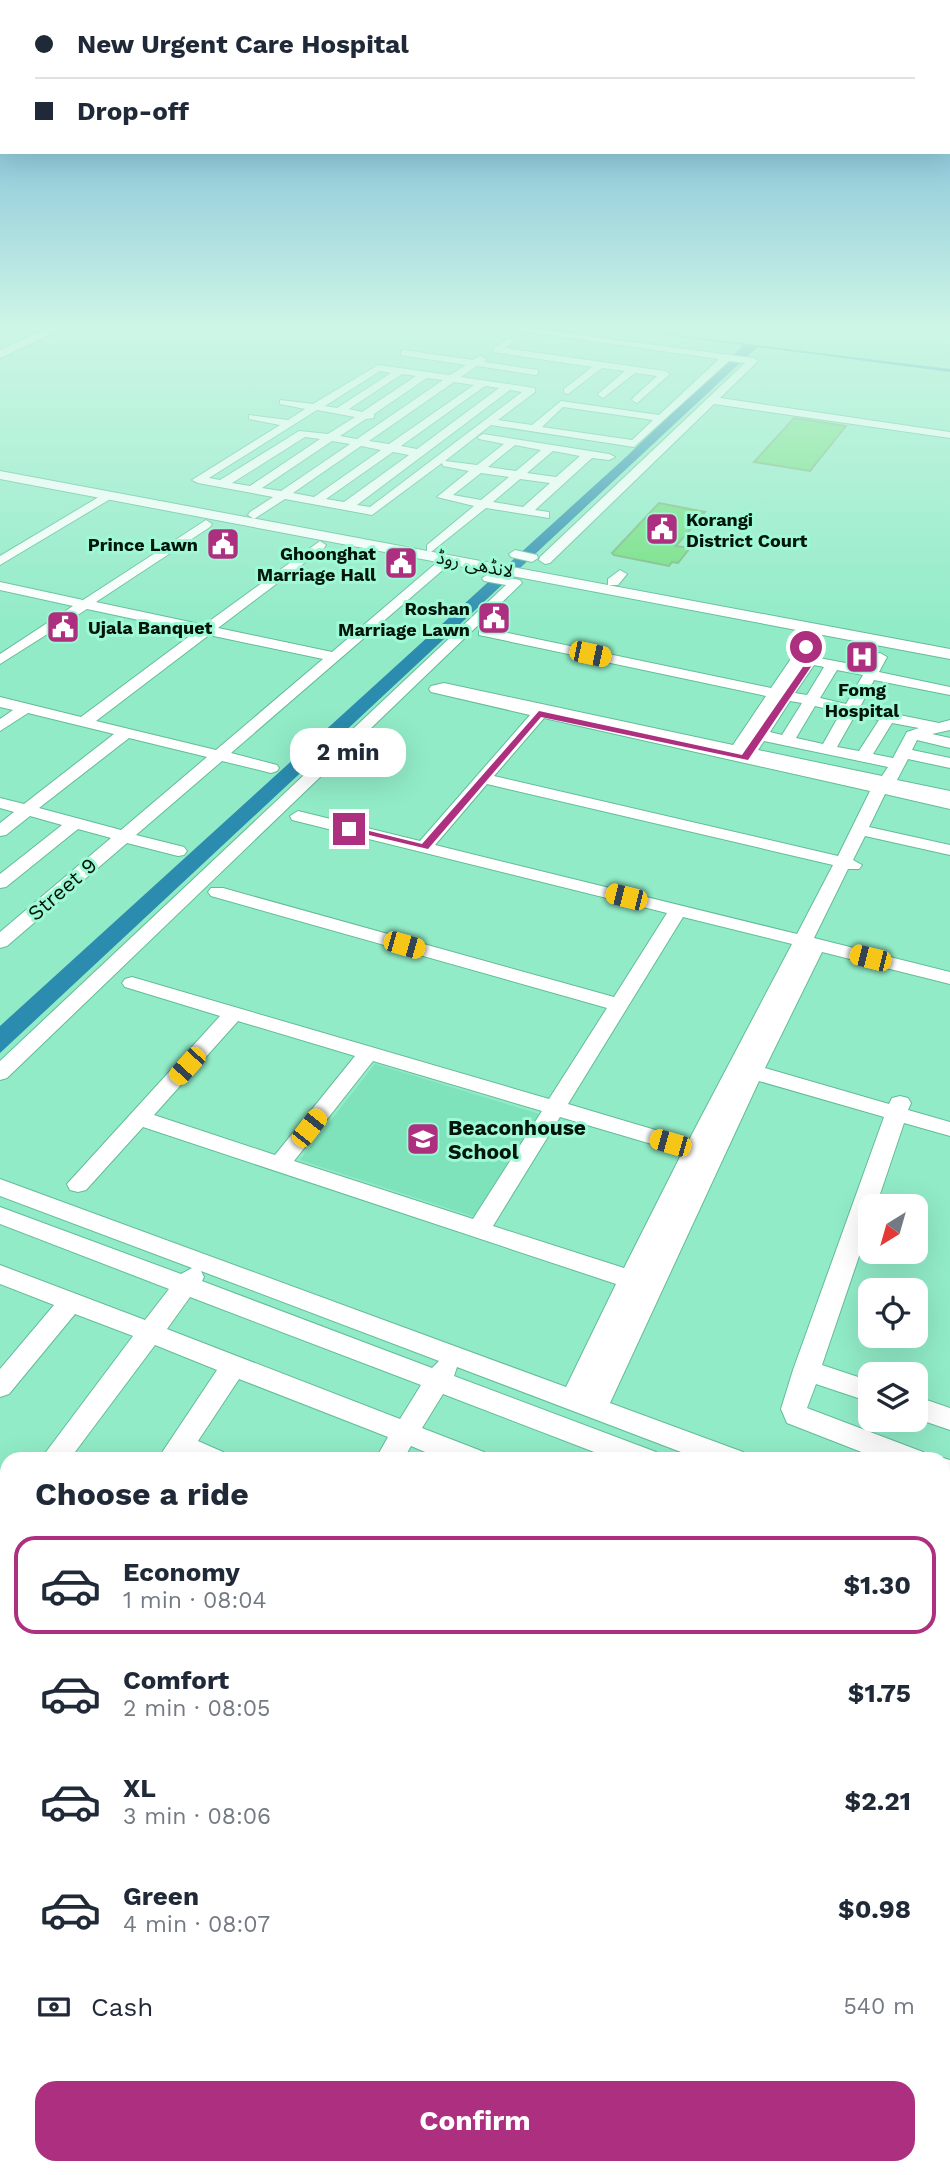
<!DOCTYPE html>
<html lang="en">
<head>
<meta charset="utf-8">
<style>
	body { margin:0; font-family:"Work Sans","Noto Sans Arabic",sans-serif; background:#f2f2f3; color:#1f2937; height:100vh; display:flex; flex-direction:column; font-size:26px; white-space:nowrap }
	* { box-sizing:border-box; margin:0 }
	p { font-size:23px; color:#747a83 }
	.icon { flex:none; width:38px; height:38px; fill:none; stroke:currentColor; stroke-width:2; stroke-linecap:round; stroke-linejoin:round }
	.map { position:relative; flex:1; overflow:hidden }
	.details { position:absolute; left:0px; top:1452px; width:950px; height:723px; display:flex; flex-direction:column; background:#fff; border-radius:21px 21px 0 0; box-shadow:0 7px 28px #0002 }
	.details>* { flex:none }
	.guide { position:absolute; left:0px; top:0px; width:950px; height:154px; box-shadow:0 7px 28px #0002; display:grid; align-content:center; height:154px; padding:0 35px; background:#fff }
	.needle { width:46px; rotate:217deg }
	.controls { position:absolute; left:858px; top:1194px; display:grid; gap:14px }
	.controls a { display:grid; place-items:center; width:70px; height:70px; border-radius:14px; background:#fff; box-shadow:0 7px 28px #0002; font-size:35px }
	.end { position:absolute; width:32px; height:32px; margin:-16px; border:9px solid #ad2f7f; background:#fff; box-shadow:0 0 0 4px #fff }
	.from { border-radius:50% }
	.bubble { position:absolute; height:49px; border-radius:21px; background:#fff; box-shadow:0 7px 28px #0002; font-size:23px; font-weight:700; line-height:49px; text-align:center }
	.car { position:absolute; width:21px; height:42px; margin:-21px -10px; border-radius:9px; box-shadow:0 0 5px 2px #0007; background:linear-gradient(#f5c518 24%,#345 0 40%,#f5c518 0 76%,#345 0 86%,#f5c518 0) }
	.guide b { display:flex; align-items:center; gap:24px; height:66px; font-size:26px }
	.guide b+b { border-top:2px solid #e0e1e3 }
	.guide i { width:18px; height:18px; background:#1f2937 }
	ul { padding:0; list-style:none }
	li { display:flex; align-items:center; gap:21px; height:98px; margin:0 14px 10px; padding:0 21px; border:4px solid transparent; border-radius:21px }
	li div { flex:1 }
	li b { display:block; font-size:26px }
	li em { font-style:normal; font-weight:700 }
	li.selected { border-color:#ad2f7f }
	li>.icon { width:63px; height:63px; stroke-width:1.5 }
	h2 { padding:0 35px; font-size:32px; line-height:84px }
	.pay { display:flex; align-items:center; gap:18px; height:77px; padding:0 35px; font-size:26px }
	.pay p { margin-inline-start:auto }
	.button { display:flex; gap:14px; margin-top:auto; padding:14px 35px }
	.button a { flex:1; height:80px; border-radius:21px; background:#ad2f7f; color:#fff; font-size:28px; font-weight:700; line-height:80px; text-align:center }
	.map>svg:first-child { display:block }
	.built { fill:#7ee2ba }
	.green { fill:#69d7ad }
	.water { fill:#2b8caf }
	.building { fill:#6fde7d; stroke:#7bb880; stroke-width:2 }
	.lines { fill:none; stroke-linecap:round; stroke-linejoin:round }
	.minor-casing { stroke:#62bc9a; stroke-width:2 }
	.major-casing { stroke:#62bc9a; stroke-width:2 }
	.minor { fill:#fff; fill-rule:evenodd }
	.major { fill:#fff; fill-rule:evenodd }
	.route { fill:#ad2f7f }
	.labels { text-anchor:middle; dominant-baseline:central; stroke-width:6; stroke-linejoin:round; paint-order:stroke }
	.far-poi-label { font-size:18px; font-weight:bold; fill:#00150c; stroke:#9ef9d4; text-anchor:end }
	.far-street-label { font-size:18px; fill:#00150c; stroke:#9ef9d4 }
	.street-label { font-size:21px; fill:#00150c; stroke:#9ef9d4 }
	.poi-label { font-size:21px; font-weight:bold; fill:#00150c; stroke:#9ef9d4; text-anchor:start }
</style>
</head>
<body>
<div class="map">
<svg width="950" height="2175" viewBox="0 0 950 2175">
	<rect width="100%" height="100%" fill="#91ebc7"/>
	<polygon class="built" points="375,1064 546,1116 481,1219 300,1160"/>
	<polygon class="green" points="0,1987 7,1991 7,2065 0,2077"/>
	<g class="water">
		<polygon points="584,324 950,369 950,372 758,347 744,359 732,357 743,345"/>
		<polygon points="727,361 740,363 0,1053 0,1026 627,456"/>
	</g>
	<g class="building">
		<polygon points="794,418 846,426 810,471 754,462"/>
		<polygon points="659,503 705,512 676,546 690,548 678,563 672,562 669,566 614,555 612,553"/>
	</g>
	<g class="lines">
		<defs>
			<g id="minor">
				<path d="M 471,324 L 497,324 L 753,358 L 758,361 L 756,363 L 720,398 L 950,432 L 950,438 L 714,404 L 550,563 L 545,564 L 539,560 L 540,557 L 745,363 L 729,361 L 634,447 L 491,425 L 445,461 L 477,465 L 504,444 L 479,439 L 478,437 L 483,434 L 609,454 L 615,457 L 609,460 L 592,458 L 535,510 L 549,512 L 549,518 L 486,508 L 431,552 L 427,551 L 427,545 L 474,506 L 437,497 L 469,471 L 443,466 L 442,463 L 372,515 L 285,499 L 254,519 L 248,515 L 250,512 L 273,497 L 198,483 L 192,480 L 280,425 L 249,419 L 249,415 L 288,420 L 305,409 L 280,404 L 280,400 L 313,404 L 378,365 L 450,375 L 466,365 L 401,355 L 401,351 L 404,350 L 473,360 L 481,356 L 486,359 L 484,362 L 538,370 L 538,374 L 535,375 L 477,366 L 461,377 L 535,388 L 535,392 L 498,420 L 532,425 L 561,401 L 659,415 L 719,359 ZM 380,371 L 391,373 L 337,408 L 325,406 ZM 402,374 L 416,376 L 362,412 L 349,409 ZM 427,378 L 443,380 L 357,439 L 340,436 L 366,419 L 374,418 L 374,414 ZM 454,382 L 474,385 L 389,444 L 369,441 ZM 485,386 L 499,388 L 417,449 L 401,446 ZM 510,390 L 522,392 L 370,507 L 357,505 ZM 563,407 L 653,420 L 632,440 L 542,427 ZM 317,410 L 355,417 L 328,434 L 299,431 L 220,480 L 209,478 ZM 305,437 L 320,439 L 250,486 L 232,483 ZM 332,441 L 350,444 L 281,491 L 262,488 ZM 515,445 L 541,450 L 516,471 L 488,467 ZM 361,446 L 381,450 L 314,497 L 293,493 ZM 553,451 L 580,456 L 556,477 L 527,473 ZM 393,452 L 409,455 L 344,502 L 326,499 ZM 481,473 L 509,477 L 481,500 L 453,495 ZM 520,479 L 550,483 L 523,507 L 493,502 Z"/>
				<polygon points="508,338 513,341 505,348 665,371 670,374 637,403 632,400 633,398 657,376 635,373 603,398 598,395 599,393 625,371 602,368 568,394 564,393 564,389 592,367 494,352 494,348"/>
				<polygon points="107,492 117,495 0,565 0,556"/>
				<path d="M 206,520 L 212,524 L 210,527 L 96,602 L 204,625 L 320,541 L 326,545 L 324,548 L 218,628 L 332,652 L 434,565 L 439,564 L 445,568 L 231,753 L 277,765 L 279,768 L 277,771 L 271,773 L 222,761 L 136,835 L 184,847 L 187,851 L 184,855 L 178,856 L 127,843 L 7,946 L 0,948 L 0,932 L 111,838 L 78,829 L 6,887 L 0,888 L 0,874 L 62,825 L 30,816 L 6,835 L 0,836 L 0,823 L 14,812 L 0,808 L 0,798 L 24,804 L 114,734 L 28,713 L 0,731 L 0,719 L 13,710 L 0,707 L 0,697 L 81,717 L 195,632 L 87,609 L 0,664 L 0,654 L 73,606 L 0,590 L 0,582 L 83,600 ZM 209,635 L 323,659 L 216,750 L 96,721 ZM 129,738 L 207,757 L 121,830 L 39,808 Z"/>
				<polygon points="515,550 537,555 538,558 532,562 511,557 509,554"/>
				<polygon points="620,570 627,574 618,585 608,585 608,579"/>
				<polygon points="489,574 520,580 522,583 7,1078 0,1080 0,1061 506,585 484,581 482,578"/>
				<path d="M 484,628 L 771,688 L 801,644 L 818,644 L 825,648 L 819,658 L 867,667 L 875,654 L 880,653 L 887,657 L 879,672 L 950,687 L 950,695 L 874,680 L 860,707 L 939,723 L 950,720 L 950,730 L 932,734 L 950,738 L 950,748 L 917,740 L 912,750 L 950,758 L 950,768 L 908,759 L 897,780 L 950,791 L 950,809 L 885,794 L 869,827 L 950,845 L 950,855 L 865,836 L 853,860 L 862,865 L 859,869 L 848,869 L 814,938 L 950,972 L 950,984 L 822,952 L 765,1068 L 889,1104 L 892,1098 L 900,1096 L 908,1098 L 911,1103 L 908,1110 L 950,1122 L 950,1136 L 904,1123 L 876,1206 L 870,1206 L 870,1224 L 822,1365 L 870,1381 L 870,1402 L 816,1384 L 807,1408 L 923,1452 L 927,1460 L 882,1460 L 787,1423 L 781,1409 L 793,1370 L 884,1117 L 759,1081 L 610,1403 L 743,1452 L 747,1460 L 702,1460 L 457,1367 L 454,1376 L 656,1452 L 660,1460 L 615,1460 L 443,1394 L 422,1428 L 484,1452 L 488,1460 L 444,1460 L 411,1446 L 403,1460 L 375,1460 L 388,1437 L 239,1379 L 198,1441 L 223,1452 L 227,1460 L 157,1460 L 217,1370 L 155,1345 L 69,1460 L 40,1460 L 133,1336 L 75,1314 L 9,1394 L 0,1397 L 0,1369 L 54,1305 L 0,1284 L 0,1265 L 145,1320 L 169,1289 L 0,1224 L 0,1207 L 181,1274 L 192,1268 L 0,1196 L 0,1179 L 566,1387 L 616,1284 L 143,1127 L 86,1190 L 78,1192 L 70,1190 L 67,1184 L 220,1016 L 125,987 L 122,983 L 125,979 L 132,977 L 549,1099 L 607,1008 L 211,896 L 208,892 L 211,888 L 223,888 L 614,997 L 667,913 L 292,820 L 290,816 L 298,811 L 420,841 L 530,715 L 431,692 L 429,689 L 431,686 L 444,683 L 733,745 L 766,696 L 479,635 L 479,629 ZM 814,665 L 824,667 L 807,695 L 795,693 ZM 837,670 L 863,675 L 846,704 L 820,698 ZM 790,701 L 802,703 L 782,735 L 770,732 ZM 815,706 L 841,712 L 823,744 L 796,738 ZM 855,715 L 879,720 L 859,751 L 837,747 ZM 544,718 L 870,791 L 838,856 L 494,776 ZM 892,723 L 919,728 L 907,732 L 893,758 L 873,754 ZM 764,741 L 888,767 L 882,776 L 758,750 ZM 487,784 L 833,865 L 797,934 L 435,845 ZM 683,917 L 792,944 L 689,1140 L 568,1104 ZM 238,1021 L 355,1056 L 275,1155 L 154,1115 ZM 373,1061 L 542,1111 L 473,1219 L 294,1161 ZM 560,1117 L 682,1153 L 624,1268 L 493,1226 ZM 201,1271 L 439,1361 L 432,1368 L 202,1281 L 204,1277 ZM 190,1297 L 421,1385 L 400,1419 L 167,1329 Z"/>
				<polygon points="915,1396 950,1408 950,1430 915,1418"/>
				<polygon points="943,1458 950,1460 950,1484 943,1482 943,1460 940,1460"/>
				<polygon points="0,1472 7,1475 7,1499 0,1496"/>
				<polygon points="7,1508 7,1540 0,1542 0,1510"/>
				<polygon points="943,1525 950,1527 950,1553 943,1550"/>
				<polygon points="943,1557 950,1560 950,1586 943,1583"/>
				<polygon points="0,1587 7,1589 7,1617 0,1615"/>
				<polygon points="943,1710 950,1713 950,1743 943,1740"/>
				<polygon points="0,1745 7,1748 7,1781 0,1778"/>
				<polygon points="0,1952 7,1955 7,1990 0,1987"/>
				<polygon points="7,2085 7,2131 0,2133 0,2088"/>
				<polygon points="129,2168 168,2168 165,2175 126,2175"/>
				<polygon points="287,2168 325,2168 323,2175 285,2175"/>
				<polygon points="442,2168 480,2168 477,2175 439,2175"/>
				<polygon points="544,2168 594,2168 597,2175 547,2175"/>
				<polygon points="620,2168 658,2168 656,2175 618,2175"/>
				<polygon points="805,2168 843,2168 841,2175 803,2175"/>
			</g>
			<g id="major">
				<polygon points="57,324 73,324 0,358 0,350"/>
				<polygon points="0,471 950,649 950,659 0,479"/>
			</g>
		</defs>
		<use href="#minor" class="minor-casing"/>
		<use href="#major" class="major-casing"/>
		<use href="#minor" class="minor"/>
		<use href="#major" class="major"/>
	</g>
	<linearGradient id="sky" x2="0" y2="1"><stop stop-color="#5ca4d1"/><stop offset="0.52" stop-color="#cef6e6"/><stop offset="1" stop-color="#cef6e6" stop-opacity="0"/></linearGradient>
	<rect width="950" height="629" fill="url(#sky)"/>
	<polygon class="route" points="806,645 823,649 748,760 541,717 428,849 344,829 349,826 422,844 539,711 742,755 814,651 803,649"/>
	<defs>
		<symbol id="civic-square" viewBox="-11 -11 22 22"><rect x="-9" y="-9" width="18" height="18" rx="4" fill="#ad2f7f" stroke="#9ef9d4"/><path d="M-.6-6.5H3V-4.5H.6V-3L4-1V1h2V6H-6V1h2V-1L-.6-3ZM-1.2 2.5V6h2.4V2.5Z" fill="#fff"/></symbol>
		<symbol id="hospital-square" viewBox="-11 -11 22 22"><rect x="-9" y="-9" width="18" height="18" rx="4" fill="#ad2f7f" stroke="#9ef9d4"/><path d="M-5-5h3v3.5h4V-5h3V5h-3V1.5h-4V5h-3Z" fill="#fff"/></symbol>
		<symbol id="school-square" viewBox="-11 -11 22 22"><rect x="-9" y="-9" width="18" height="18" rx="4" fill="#ad2f7f" stroke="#9ef9d4"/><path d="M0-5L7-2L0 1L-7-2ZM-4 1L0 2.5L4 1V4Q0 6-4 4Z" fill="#fff"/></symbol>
	</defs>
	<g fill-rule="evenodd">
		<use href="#civic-square" x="643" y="510" width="38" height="38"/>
		<use href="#civic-square" x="204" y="525" width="38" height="38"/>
		<use href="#civic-square" x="382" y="544" width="38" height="38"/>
		<use href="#civic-square" x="475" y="599" width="38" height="38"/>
		<use href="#civic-square" x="44" y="608" width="38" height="38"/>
		<use href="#hospital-square" x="843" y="638" width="38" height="38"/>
		<use href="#school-square" x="404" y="1120" width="38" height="38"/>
	</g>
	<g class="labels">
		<g class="far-poi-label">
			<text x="686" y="519" text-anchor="start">Korangi<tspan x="686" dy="21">District Court</tspan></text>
			<text x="198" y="544">Prince Lawn</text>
			<text x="376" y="553">Ghoonghat<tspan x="376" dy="21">Marriage Hall</tspan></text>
			<text x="470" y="608">Roshan<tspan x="470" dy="21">Marriage Lawn</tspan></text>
			<text x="88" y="627" text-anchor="start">Ujala Banquet</text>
			<text x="862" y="689" text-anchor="middle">Fomg<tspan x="862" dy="21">Hospital</tspan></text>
		</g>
		<g class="far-street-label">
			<text transform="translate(475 564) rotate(11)">لانڈھی روڈ</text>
		</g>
		<g class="street-label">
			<text transform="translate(62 889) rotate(-41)">Street 9</text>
		</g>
		<g class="poi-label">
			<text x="448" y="1127">Beaconhouse<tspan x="448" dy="24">School</tspan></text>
		</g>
	</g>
</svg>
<div class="controls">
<a><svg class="needle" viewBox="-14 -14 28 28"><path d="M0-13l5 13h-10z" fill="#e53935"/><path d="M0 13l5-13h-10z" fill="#747a83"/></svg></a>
<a><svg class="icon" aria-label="locate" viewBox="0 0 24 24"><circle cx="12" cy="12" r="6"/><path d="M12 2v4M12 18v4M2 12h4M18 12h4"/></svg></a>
<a><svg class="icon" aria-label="layers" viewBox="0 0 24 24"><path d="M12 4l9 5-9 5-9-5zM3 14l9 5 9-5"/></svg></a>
</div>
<i class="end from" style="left:806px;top:647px"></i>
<i class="end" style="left:349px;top:829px"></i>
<div class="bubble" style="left:290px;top:728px;width:116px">2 min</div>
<i class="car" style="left:590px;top:654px;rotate:102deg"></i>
<i class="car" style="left:626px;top:897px;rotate:284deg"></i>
<i class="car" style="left:404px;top:945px;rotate:106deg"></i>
<i class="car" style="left:870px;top:958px;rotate:284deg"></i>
<i class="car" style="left:187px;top:1066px;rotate:222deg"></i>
<i class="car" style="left:309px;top:1128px;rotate:38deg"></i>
<i class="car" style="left:670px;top:1143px;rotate:286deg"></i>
<div class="guide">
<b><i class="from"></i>New Urgent Care Hospital</b>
<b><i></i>Drop-off</b>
</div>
<section class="details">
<h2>Choose a ride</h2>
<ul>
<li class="selected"><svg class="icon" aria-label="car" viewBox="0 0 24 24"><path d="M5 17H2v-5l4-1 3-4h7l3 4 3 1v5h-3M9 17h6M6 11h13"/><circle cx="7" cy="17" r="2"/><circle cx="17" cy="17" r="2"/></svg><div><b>Economy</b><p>1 min · 08:04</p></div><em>$1.30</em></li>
<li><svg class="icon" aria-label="car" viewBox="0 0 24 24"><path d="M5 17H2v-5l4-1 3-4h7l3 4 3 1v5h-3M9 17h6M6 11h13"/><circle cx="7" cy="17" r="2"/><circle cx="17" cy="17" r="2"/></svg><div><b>Comfort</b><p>2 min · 08:05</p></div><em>$1.75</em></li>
<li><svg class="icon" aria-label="car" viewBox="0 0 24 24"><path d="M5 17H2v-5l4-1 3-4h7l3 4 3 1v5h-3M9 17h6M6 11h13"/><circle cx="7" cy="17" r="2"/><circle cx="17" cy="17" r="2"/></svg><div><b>XL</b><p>3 min · 08:06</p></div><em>$2.21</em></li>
<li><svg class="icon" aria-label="car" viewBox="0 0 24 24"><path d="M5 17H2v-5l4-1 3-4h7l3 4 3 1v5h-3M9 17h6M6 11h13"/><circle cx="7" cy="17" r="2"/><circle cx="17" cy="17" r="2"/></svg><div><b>Green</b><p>4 min · 08:07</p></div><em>$0.98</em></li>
</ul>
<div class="pay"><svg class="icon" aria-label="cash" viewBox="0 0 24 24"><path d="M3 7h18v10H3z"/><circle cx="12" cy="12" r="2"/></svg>Cash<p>540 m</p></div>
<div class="button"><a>Confirm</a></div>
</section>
</div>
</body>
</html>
